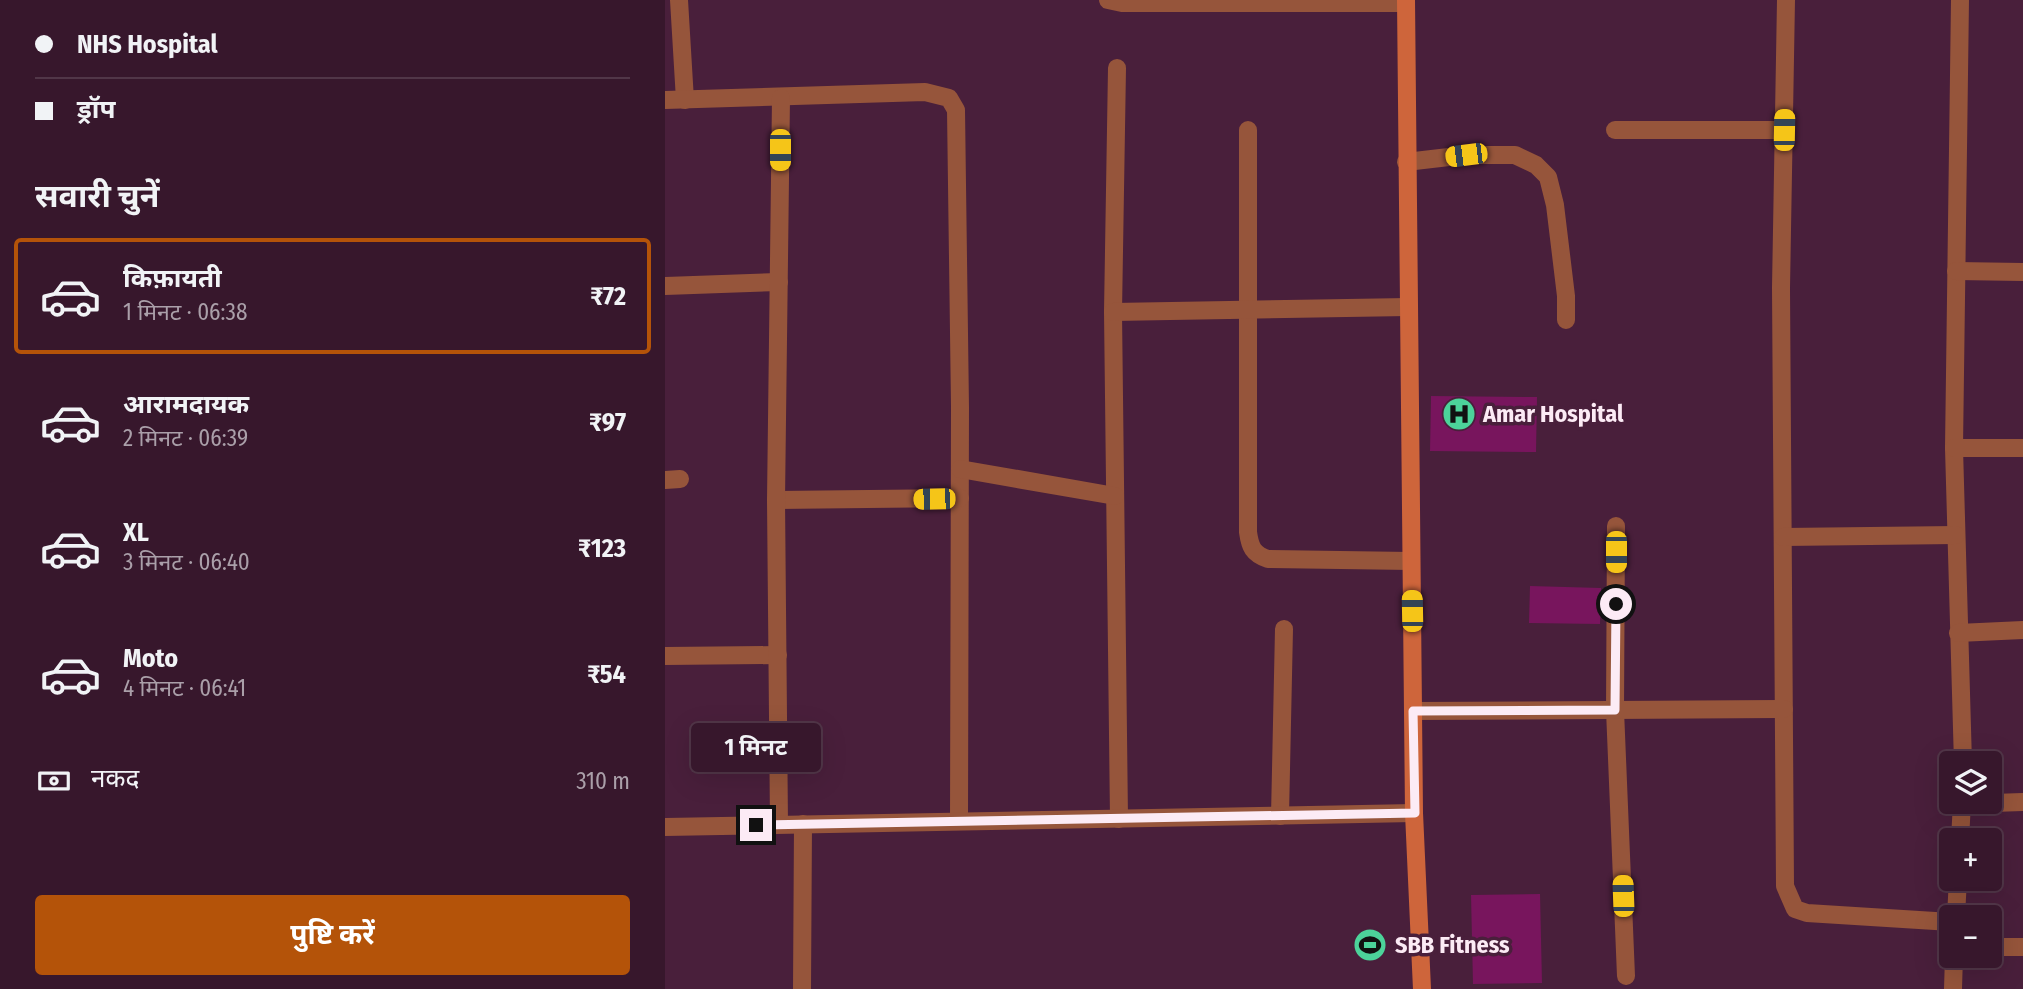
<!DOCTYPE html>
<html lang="hi">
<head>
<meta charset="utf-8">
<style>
	body { margin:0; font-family:"Fira Sans Condensed","Noto Sans Devanagari",sans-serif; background:#422438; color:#f1f3f6; height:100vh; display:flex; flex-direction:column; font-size:26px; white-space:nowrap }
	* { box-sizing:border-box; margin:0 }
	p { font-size:23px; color:#aa9fa9 }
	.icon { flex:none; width:38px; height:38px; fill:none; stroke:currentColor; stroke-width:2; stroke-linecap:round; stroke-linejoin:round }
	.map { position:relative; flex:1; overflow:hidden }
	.panel { display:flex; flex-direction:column; background:#37172c; width:665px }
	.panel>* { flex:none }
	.guide { display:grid; align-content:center; height:154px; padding:0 35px; background:#37172c }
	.tools { position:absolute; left:1274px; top:751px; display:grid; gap:14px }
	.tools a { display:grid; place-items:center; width:63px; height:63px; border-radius:7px; background:#37172c; box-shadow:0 7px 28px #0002,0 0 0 2px #513648; font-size:35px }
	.end { position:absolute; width:32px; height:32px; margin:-16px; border:9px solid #fcebf5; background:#111; box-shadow:0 0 0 4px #111 }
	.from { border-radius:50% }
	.bubble { position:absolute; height:49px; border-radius:7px; background:#37172c; box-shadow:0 7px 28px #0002,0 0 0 2px #513648; font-size:23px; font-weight:700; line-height:49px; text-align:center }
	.car { position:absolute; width:21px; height:42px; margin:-21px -10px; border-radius:9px; box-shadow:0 0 5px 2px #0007; background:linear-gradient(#f5c518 24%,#345 0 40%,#f5c518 0 76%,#345 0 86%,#f5c518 0) }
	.guide b { display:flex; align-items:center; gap:24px; height:66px; font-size:26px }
	.guide b+b { border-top:2px solid #513648 }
	.guide i { width:18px; height:18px; background:#f1f3f6 }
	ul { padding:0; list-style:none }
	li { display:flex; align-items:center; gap:21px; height:116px; margin:0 14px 10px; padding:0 21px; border:4px solid transparent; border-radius:7px }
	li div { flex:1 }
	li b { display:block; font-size:26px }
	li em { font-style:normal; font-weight:700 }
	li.selected { border-color:#b45309 }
	li>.icon { width:63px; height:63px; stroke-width:1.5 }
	h2 { padding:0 35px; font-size:32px; line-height:84px }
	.pay { display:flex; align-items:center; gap:18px; height:77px; padding:0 35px; font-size:26px }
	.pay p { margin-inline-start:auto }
	.cta { display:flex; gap:14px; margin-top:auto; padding:14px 35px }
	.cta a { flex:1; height:80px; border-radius:7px; background:#b45309; color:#fff; font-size:28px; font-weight:700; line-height:80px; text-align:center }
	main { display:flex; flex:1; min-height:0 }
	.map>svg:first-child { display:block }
	.building { fill:#78155d }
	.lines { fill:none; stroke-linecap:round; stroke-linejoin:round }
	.street { stroke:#96553b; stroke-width:18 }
	.secondary { stroke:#ce653b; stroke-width:18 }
	.route { stroke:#fcebf5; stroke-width:9 }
	.labels { text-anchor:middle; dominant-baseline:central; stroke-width:7; stroke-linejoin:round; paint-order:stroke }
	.poi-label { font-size:24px; font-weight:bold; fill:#fcebf5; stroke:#491f3b; text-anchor:start }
</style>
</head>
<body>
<main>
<section class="panel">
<div class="guide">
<b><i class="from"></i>NHS Hospital</b>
<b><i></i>ड्रॉप</b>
</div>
<h2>सवारी चुनें</h2>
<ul>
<li class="selected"><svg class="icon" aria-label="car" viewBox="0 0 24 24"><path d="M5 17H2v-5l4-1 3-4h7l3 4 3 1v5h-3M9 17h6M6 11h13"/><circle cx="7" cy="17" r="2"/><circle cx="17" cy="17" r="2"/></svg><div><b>किफ़ायती</b><p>1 मिनट · 06:38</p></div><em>₹72</em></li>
<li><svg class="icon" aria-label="car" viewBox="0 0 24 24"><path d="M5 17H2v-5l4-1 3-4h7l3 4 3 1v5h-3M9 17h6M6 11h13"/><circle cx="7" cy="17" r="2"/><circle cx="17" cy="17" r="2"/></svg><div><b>आरामदायक</b><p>2 मिनट · 06:39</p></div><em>₹97</em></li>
<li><svg class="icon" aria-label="car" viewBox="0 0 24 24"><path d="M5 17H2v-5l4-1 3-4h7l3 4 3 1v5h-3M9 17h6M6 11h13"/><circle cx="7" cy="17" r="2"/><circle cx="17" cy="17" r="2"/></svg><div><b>XL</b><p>3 मिनट · 06:40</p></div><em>₹123</em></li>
<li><svg class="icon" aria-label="car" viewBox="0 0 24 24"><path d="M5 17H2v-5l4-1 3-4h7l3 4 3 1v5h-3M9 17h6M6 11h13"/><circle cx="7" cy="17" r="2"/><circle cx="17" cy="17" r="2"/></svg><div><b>Moto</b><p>4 मिनट · 06:41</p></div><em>₹54</em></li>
</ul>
<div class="pay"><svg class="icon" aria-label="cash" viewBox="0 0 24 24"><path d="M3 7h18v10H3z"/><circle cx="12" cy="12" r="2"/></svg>नकद<p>310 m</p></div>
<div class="cta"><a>पुष्टि करें</a></div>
</section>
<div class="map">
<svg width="1358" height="989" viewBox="0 0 1358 989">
	<rect width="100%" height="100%" fill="#491f3b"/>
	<g class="building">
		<polygon points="766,396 872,397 871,452 765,451"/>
		<polygon points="865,586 936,588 935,624 864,623"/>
		<polygon points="875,894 877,983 808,984 806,895"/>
	</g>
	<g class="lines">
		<g class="street">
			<polyline points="14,0 20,100"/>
			<polyline points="443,0 457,3 741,3"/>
			<polyline points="1121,0 1116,288 1120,886 1130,909 1142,913 1286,922"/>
			<polyline points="1295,0 1289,448 1298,763"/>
			<polyline points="452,68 448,312 454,819"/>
			<polyline points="0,100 260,92 284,98 291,110 295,407 294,821"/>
			<path d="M 583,130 L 583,532 C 585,547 588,554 603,559 L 746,561"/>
			<polyline points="950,130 1119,130"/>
			<polyline points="741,162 801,155 850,155 871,165 883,177 890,205 901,296 901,320"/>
			<polyline points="1291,271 1358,272"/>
			<polyline points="0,286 114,282"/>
			<polyline points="448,312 743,307"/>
			<polyline points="1289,448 1358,448"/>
			<polyline points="295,469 450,496"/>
			<polyline points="0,480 15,479"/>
			<polyline points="111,500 295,498"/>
			<polyline points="951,526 950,710 961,976"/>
			<polyline points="1118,537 1291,535"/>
			<polyline points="1293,633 1358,630"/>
			<polyline points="0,656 113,655"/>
			<polyline points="748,711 1119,709"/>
			<polyline points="1297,804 1358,802"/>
			<polyline points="615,816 619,629"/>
			<polyline points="114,824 111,500 116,98"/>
			<polyline points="0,827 749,813"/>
			<polyline points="1295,840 1297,802"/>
			<polyline points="1291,917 1293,878"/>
			<polyline points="1325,947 1358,947"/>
			<polyline points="137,989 138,824"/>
			<polyline points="1288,989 1289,956"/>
		</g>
		<polyline class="secondary" points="741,0 749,813 757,989"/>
	</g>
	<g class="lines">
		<polyline class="route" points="91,825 750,813 748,711 950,710 951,604"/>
	</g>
	<defs>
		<symbol id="hospital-disc" viewBox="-11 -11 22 22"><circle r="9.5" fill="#4cd39a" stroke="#491f3b"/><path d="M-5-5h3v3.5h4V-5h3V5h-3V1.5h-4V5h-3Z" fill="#111"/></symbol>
		<symbol id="stadium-disc" viewBox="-11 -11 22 22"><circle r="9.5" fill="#4cd39a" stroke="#491f3b"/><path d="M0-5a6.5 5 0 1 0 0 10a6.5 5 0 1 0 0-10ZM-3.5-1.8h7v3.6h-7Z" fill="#111"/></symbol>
	</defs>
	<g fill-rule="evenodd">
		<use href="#hospital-disc" x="775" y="395" width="38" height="38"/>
		<use href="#stadium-disc" x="686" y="926" width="38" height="38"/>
	</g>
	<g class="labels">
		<g class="poi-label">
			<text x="818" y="414">Amar Hospital</text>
			<text x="730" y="945">SBB Fitness</text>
		</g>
	</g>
</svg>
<div class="tools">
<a><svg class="icon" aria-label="layers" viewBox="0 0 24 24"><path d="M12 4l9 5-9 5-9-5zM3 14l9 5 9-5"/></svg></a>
<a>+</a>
<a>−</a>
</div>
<i class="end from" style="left:951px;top:604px"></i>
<i class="end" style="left:91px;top:825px"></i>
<div class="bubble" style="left:26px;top:723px;width:130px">1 मिनट</div>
<i class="car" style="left:1119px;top:130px;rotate:1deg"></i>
<i class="car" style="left:115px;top:150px;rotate:180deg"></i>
<i class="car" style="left:801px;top:155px;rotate:263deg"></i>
<i class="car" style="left:269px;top:499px;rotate:269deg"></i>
<i class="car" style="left:951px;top:552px;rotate:180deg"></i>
<i class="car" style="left:747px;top:611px;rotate:359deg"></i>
<i class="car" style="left:958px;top:896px;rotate:358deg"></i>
</div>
</main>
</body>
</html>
